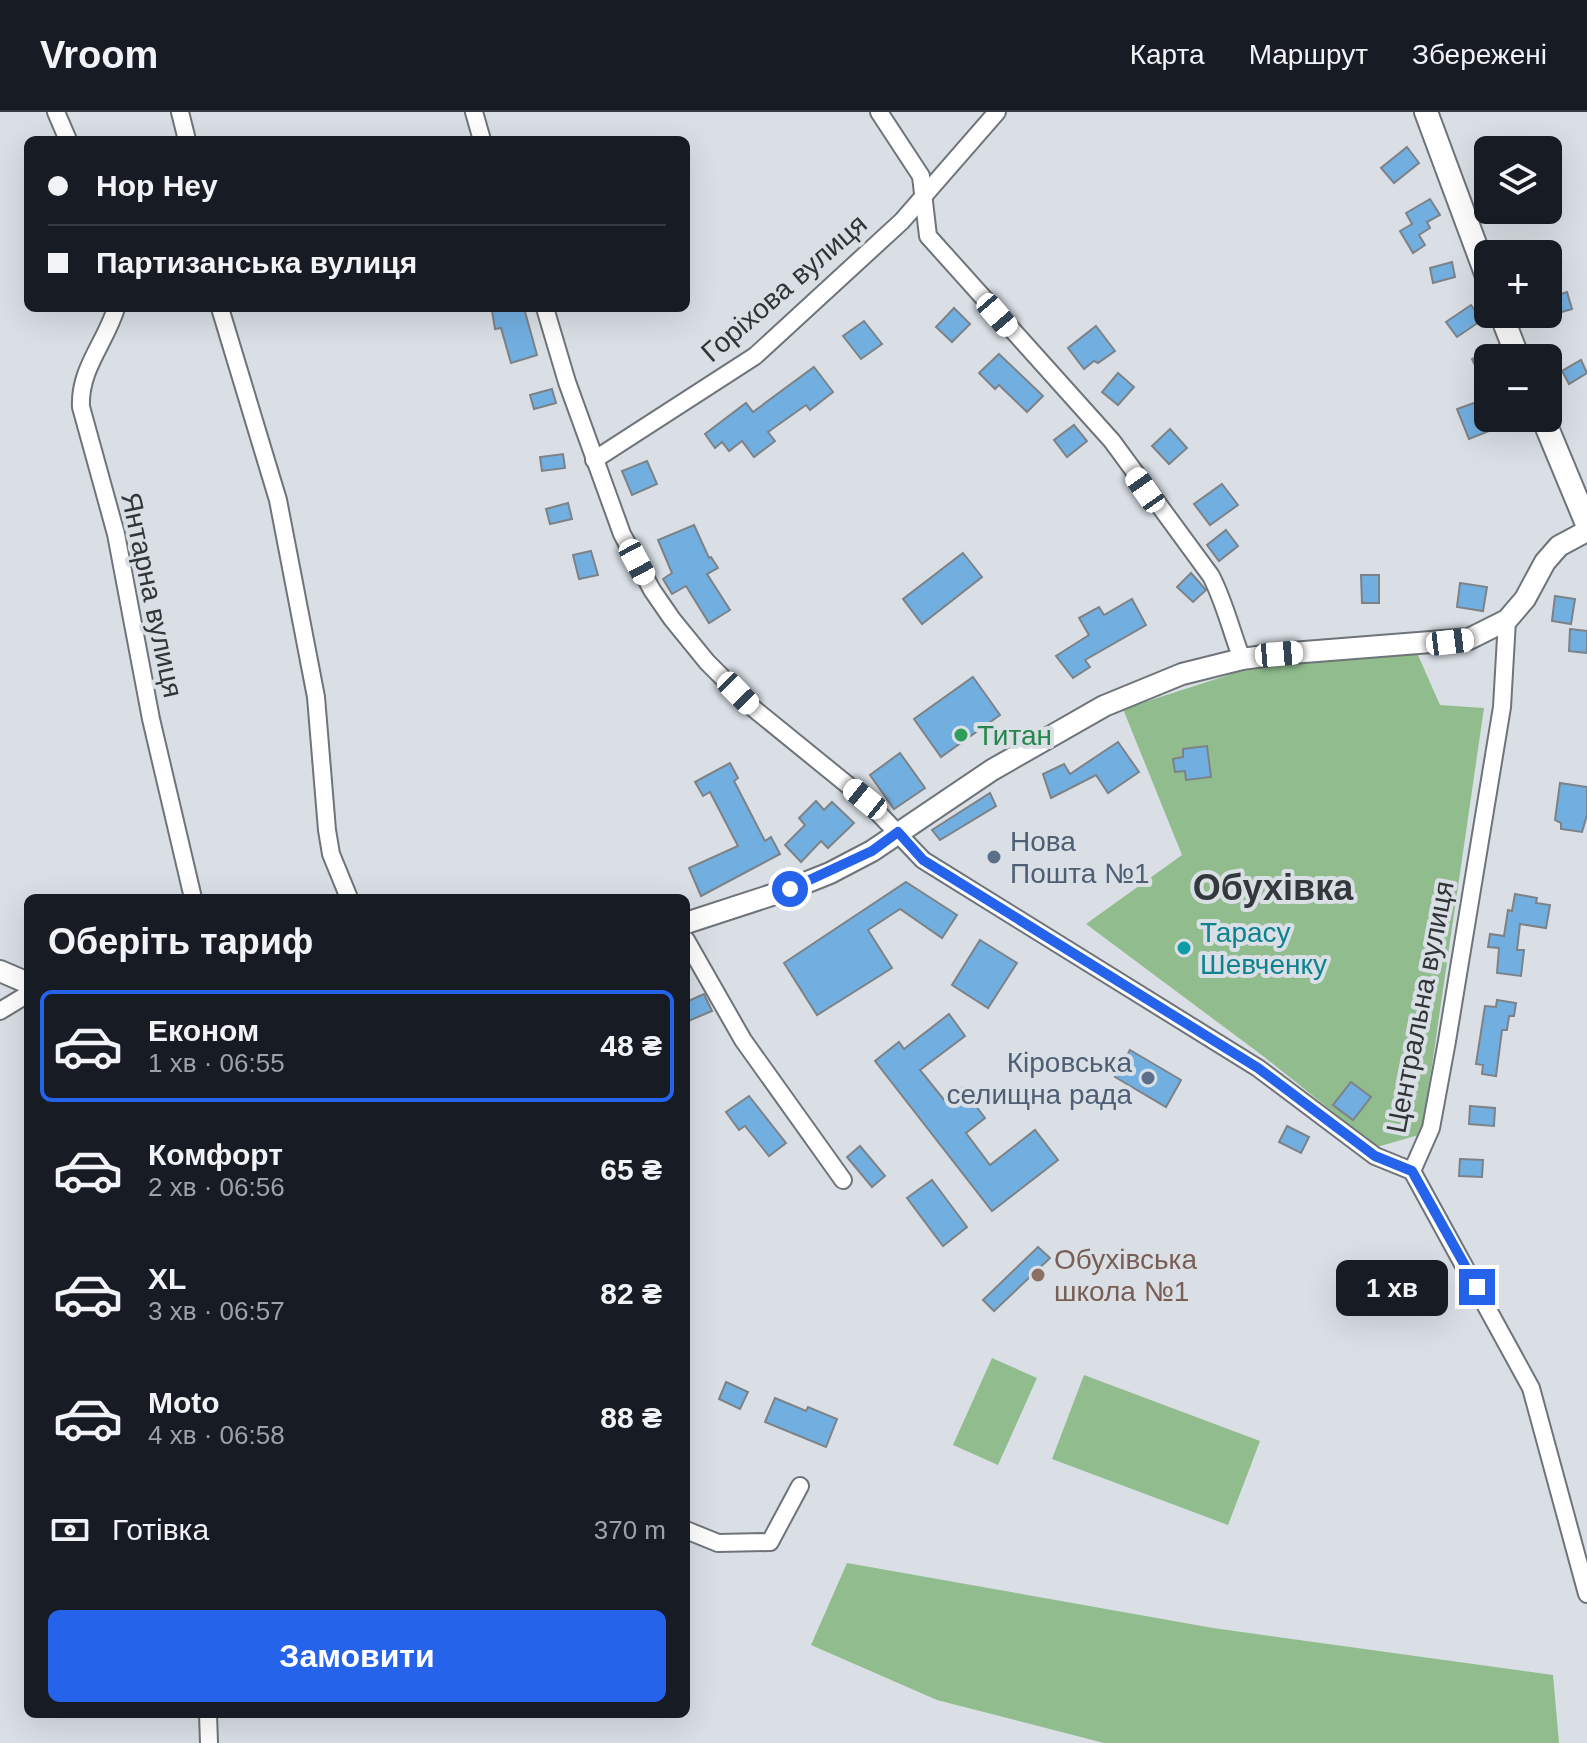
<!DOCTYPE html>
<html lang="uk">
<head>
<meta charset="utf-8">
<style>
	body { margin:0; font-family:Arial,sans-serif; background:#20242c; color:#f1f3f6; height:100vh; display:flex; flex-direction:column; font-size:30px; white-space:nowrap }
	* { box-sizing:border-box; margin:0 }
	p { font-size:26px; color:#9ea1a6 }
	.icon { flex:none; width:44px; height:44px; fill:none; stroke:currentColor; stroke-width:2; stroke-linecap:round; stroke-linejoin:round }
	.map { position:relative; flex:1; overflow:hidden }
	.drawer { position:absolute; left:24px; top:782px; width:666px; height:824px; display:flex; flex-direction:column; background:#171b24; border-radius:12px; box-shadow:0 8px 32px #0002 }
	.drawer>* { flex:none }
	.top-card { position:absolute; left:24px; top:24px; width:666px; height:176px; border-radius:12px; box-shadow:0 8px 32px #0002; display:grid; align-content:center; height:176px; padding:0 24px; background:#171b24 }
	.fabs { position:absolute; left:1474px; top:24px; display:grid; gap:16px }
	.fabs a { display:grid; place-items:center; width:88px; height:88px; border-radius:12px; background:#171b24; box-shadow:0 8px 32px #0002; font-size:40px }
	.end { position:absolute; width:36px; height:36px; margin:-18px; border:10px solid #2563eb; background:#fff; box-shadow:0 0 0 4px #fff }
	.from { border-radius:50% }
	.bubble { position:absolute; height:56px; border-radius:12px; background:#171b24; box-shadow:0 8px 32px #0002; font-size:26px; font-weight:700; line-height:56px; text-align:center }
	.car { position:absolute; width:24px; height:48px; margin:-24px -12px; border-radius:10px; box-shadow:0 0 6px 2px #0007; background:linear-gradient(#fff 24%,#345 0 40%,#fff 0 76%,#345 0 86%,#fff 0) }
	.top-card b { display:flex; align-items:center; gap:28px; height:76px; font-size:30px }
	.top-card b+b { border-top:2px solid #363941 }
	.top-card i { width:20px; height:20px; background:#f1f3f6 }
	ul { padding:0; list-style:none }
	li { display:flex; align-items:center; gap:24px; height:112px; margin:0 16px 12px; padding:0 8px; border:4px solid transparent; border-radius:12px }
	li div { flex:1 }
	li b { display:block; font-size:30px }
	li em { font-style:normal; font-weight:700 }
	li.current { border-color:#2563eb }
	li>.icon { width:72px; height:72px; stroke-width:1.5 }
	h2 { padding:0 24px; font-size:36px; line-height:96px }
	.pay { display:flex; align-items:center; gap:20px; height:88px; padding:0 24px; font-size:30px }
	.pay p { margin-inline-start:auto }
	.cta { display:flex; gap:16px; margin-top:auto; padding:16px 24px }
	.cta a { flex:1; height:92px; border-radius:12px; background:#2563eb; color:#fff; font-size:32px; font-weight:700; line-height:92px; text-align:center }
	header { display:flex; align-items:center; gap:48px; box-sizing:border-box; height:112px; padding:0 40px; background:#171b24; border-bottom:2px solid #363941 }
	header strong { font-size:38px }
	nav { display:flex; gap:44px; margin-inline-start:auto; font-size:28px }
	.map>svg:first-child { display:block }
	.green { fill:#90bc8e }
	.building { fill:#72afe1; stroke:#7d8287; stroke-width:2 }
	.lines { fill:none; stroke-linecap:round; stroke-linejoin:round }
	.minor-casing { stroke:#6e7479; stroke-width:20 }
	.tertiary-casing { stroke:#6e7479; stroke-width:24 }
	.secondary-casing { stroke:#6e7479; stroke-width:26 }
	.minor { stroke:#fff; stroke-width:16 }
	.tertiary { stroke:#fff; stroke-width:20 }
	.secondary { stroke:#fff; stroke-width:22 }
	.route { stroke:#2563eb; stroke-width:10 }
	.leisure-dot { fill:#2e9e5b; stroke:#d9dfe5; stroke-width:3 }
	.service-dot { fill:#5c6f8a; stroke:#d9dfe5; stroke-width:3 }
	.culture-dot { fill:#0f9aa8; stroke:#d9dfe5; stroke-width:3 }
	.education-dot { fill:#8d6e63; stroke:#d9dfe5; stroke-width:3 }
	.labels { text-anchor:middle; dominant-baseline:central; stroke-width:8; stroke-linejoin:round; paint-order:stroke }
	.street-label { font-size:28px; fill:#323537; stroke:#d9dfe5 }
	.leisure-label { font-size:28px; fill:#27864d; stroke:#d9dfe5; text-anchor:start }
	.service-label { font-size:28px; fill:#4e5e75; stroke:#d9dfe5; text-anchor:start }
	.culture-label { font-size:28px; fill:#0d838f; stroke:#d9dfe5; text-anchor:start }
	.education-label { font-size:28px; fill:#785e54; stroke:#d9dfe5; text-anchor:start }
	.district-label { font-size:36px; font-weight:bold; fill:#33383c; stroke:#d9dfe5 }
</style>
</head>
<body>
<header>
<strong>Vroom</strong>
<nav><a>Карта</a><a>Маршрут</a><a>Збережені</a></nav>
</header>
<div class="map">
<svg width="1587" height="1631" viewBox="0 0 1587 1631">
	<rect width="100%" height="100%" fill="#d9dfe5"/>
	<g class="green">
		<polygon points="1353,543 1418,543 1440,593 1484,596 1422,1022 1377,1035 1263,944 1086,812 1182,743 1123,597 1241,559"/>
		<polygon points="992,1246 1037,1266 998,1353 953,1333"/>
		<polygon points="1084,1263 1260,1329 1228,1413 1052,1347"/>
		<polygon points="847,1451 1213,1516 1553,1563 1559,1631 1104,1631 937,1588 811,1533"/>
	</g>
	<g class="building">
		<polygon points="1407,35 1419,51 1394,71 1381,56"/>
		<polygon points="1430,87 1440,103 1427,110 1430,116 1419,123 1425,133 1413,141 1400,119 1412,112 1406,101"/>
		<polygon points="1452,150 1455,165 1433,171 1430,156"/>
		<polygon points="1567,180 1572,197 1548,204 1548,186"/>
		<polygon points="1471,193 1482,208 1457,225 1446,210"/>
		<polygon points="507,196 524,196 537,243 511,251 501,216 495,217 492,199"/>
		<polygon points="954,196 970,212 952,230 936,215"/>
		<polygon points="864,209 882,232 861,247 843,224"/>
		<polygon points="1096,214 1115,239 1098,251 1094,249 1084,257 1068,236"/>
		<polygon points="1488,240 1488,282 1472,247"/>
		<polygon points="999,242 1043,284 1027,300 999,273 995,277 979,261"/>
		<polygon points="1581,248 1587,261 1569,272 1562,259"/>
		<polygon points="814,255 833,280 810,298 806,293 768,320 775,329 754,345 742,329 729,339 722,330 715,336 705,322 746,291 753,300"/>
		<polygon points="1118,261 1134,275 1118,293 1102,280"/>
		<polygon points="552,277 556,291 534,297 530,283"/>
		<polygon points="1488,286 1488,306 1519,307 1469,327 1457,297"/>
		<polygon points="1074,313 1087,329 1067,345 1054,328"/>
		<polygon points="1170,317 1187,336 1169,352 1152,334"/>
		<polygon points="563,342 565,356 542,359 540,345"/>
		<polygon points="647,349 657,372 632,383 622,359"/>
		<polygon points="1222,372 1238,393 1210,413 1194,392"/>
		<polygon points="568,391 572,407 550,412 546,397"/>
		<polygon points="694,413 709,446 711,445 718,456 707,462 730,498 709,511 686,474 672,482 663,467 672,461 658,428"/>
		<polygon points="1226,418 1238,434 1219,449 1207,433"/>
		<polygon points="591,439 598,463 579,467 573,443"/>
		<polygon points="963,441 982,465 922,512 903,487"/>
		<polygon points="1191,461 1206,478 1193,490 1177,475"/>
		<polygon points="1361,463 1379,463 1379,491 1362,491"/>
		<polygon points="1460,471 1487,475 1483,499 1457,495"/>
		<polygon points="1555,484 1575,487 1571,512 1552,509"/>
		<polygon points="1132,487 1146,513 1085,548 1090,555 1073,566 1056,544 1089,523 1079,506 1099,495 1104,503"/>
		<polygon points="1570,517 1587,519 1587,541 1569,539"/>
		<polygon points="973,565 1000,603 941,645 914,607"/>
		<polygon points="1118,630 1139,660 1108,681 1096,663 1051,686 1043,662 1064,652 1070,662"/>
		<polygon points="1207,634 1211,665 1186,668 1185,659 1175,660 1173,647 1183,645 1183,637"/>
		<polygon points="900,641 925,676 894,697 870,663"/>
		<polygon points="730,651 738,666 734,669 765,729 771,725 780,742 701,784 689,756 738,734 710,680 703,684 695,670"/>
		<polygon points="1560,671 1587,675 1587,703 1582,720 1561,717 1561,711 1555,708"/>
		<polygon points="990,681 996,694 940,728 932,718"/>
		<polygon points="816,689 824,698 832,690 854,711 828,736 821,729 801,750 785,733 805,713 799,706"/>
		<polygon points="906,770 957,803 942,826 900,797 868,818 892,856 817,903 784,851"/>
		<polygon points="1515,782 1537,786 1536,791 1550,793 1546,816 1520,812 1517,838 1524,838 1521,864 1497,861 1499,836 1488,835 1490,822 1504,824 1508,798 1512,799"/>
		<polygon points="980,828 1017,851 988,896 952,873"/>
		<polygon points="704,882 712,899 686,910 686,890"/>
		<polygon points="1497,888 1516,891 1514,904 1509,904 1507,918 1502,918 1496,964 1482,962 1483,953 1476,952 1485,894 1496,895"/>
		<polygon points="949,902 965,924 920,958 945,989 962,976 985,1006 966,1021 990,1053 1035,1018 1058,1048 992,1099 875,949 899,930 904,937"/>
		<polygon points="1130,938 1181,968 1166,995 1115,965"/>
		<polygon points="1351,970 1371,985 1353,1008 1333,993"/>
		<polygon points="749,984 786,1031 769,1044 745,1014 739,1018 726,1000"/>
		<polygon points="1470,994 1495,996 1494,1014 1469,1012"/>
		<polygon points="1287,1014 1309,1025 1301,1041 1279,1030"/>
		<polygon points="860,1034 885,1064 872,1075 847,1045"/>
		<polygon points="1460,1047 1483,1048 1482,1065 1459,1064"/>
		<polygon points="932,1068 967,1115 943,1134 907,1086"/>
		<polygon points="1038,1135 1050,1146 994,1199 983,1188"/>
		<polygon points="726,1270 748,1280 740,1297 719,1287"/>
		<polygon points="775,1286 806,1299 808,1295 837,1307 826,1335 765,1310"/>
	</g>
	<g class="lines">
		<defs>
			<g id="minor">
				<polyline points="56,0 68,28"/>
				<polyline points="180,0 187,28"/>
				<polyline points="474,0 482,28"/>
				<path d="M 879,0 L 921,64 L 928,124 L 1112,329 L 1211,464 C 1225,491 1231,519 1242,547"/>
				<path d="M 116,196 C 106,230 79,257 81,295 L 116,422 L 151,607 L 193,786"/>
				<polyline points="220,196 278,388 316,585 327,718 331,742 349,786"/>
				<polyline points="545,196 567,270 622,422 652,478 672,507 707,550 753,596 865,687 923,748 1258,956 1375,1044 1412,1059"/>
				<polyline points="594,348 755,244 902,109 997,0"/>
				<polyline points="686,828 743,928 843,1068"/>
				<polyline points="0,899 28,882"/>
				<polyline points="1412,1059 1431,1016 1447,929 1502,595 1507,508"/>
				<polyline points="1412,1059 1531,1276 1587,1482"/>
				<polyline points="686,1418 718,1431 770,1430 800,1374"/>
				<polyline points="208,1602 209,1631"/>
			</g>
			<g id="tertiary">
				<polyline points="686,811 790,777 830,761 872,739 992,658 1104,594 1182,562 1242,547 1279,542 1469,527 1507,508 1525,487 1545,450 1559,434 1587,419"/>
				<polyline points="0,859 28,871"/>
			</g>
			<g id="secondary">
				<polyline points="1426,0 1488,167"/>
				<polyline points="1501,202 1518,246"/>
				<polyline points="1543,306 1587,412"/>
			</g>
		</defs>
		<use href="#minor" class="minor-casing"/>
		<use href="#tertiary" class="tertiary-casing"/>
		<use href="#secondary" class="secondary-casing"/>
		<use href="#minor" class="minor"/>
		<use href="#tertiary" class="tertiary"/>
		<use href="#secondary" class="secondary"/>
	</g>
	<g class="lines">
		<polyline class="route" points="790,777 872,739 898,720 923,748 1258,956 1375,1044 1412,1059 1477,1175"/>
	</g>
	<circle class="leisure-dot" cx="961" cy="623" r="8"/>
	<g class="service-dot">
		<circle cx="994" cy="745" r="8"/>
		<circle cx="1148" cy="966" r="8"/>
	</g>
	<circle class="culture-dot" cx="1184" cy="836" r="8"/>
	<circle class="education-dot" cx="1038" cy="1163" r="8"/>
	<g class="labels">
		<g class="street-label">
			<text transform="translate(784 176) rotate(-41)">Горіхова вулиця</text>
			<text transform="translate(152 483) rotate(78)">Янтарна вулиця</text>
			<text transform="translate(1420 895) rotate(-79)">Центральна вулиця</text>
		</g>
		<g class="leisure-label">
			<text x="977" y="623">Титан</text>
		</g>
		<g class="service-label">
			<text x="1010" y="729">Нова<tspan x="1010" dy="32">Пошта №1</tspan></text>
			<text x="1132" y="950" text-anchor="end">Кіровська<tspan x="1132" dy="32">селищна рада</tspan></text>
		</g>
		<g class="culture-label">
			<text x="1200" y="820">Тарасу<tspan x="1200" dy="32">Шевченку</tspan></text>
		</g>
		<g class="education-label">
			<text x="1054" y="1147">Обухівська<tspan x="1054" dy="32">школа №1</tspan></text>
		</g>
		<g class="district-label">
			<text x="1273" y="775">Обухівка</text>
		</g>
	</g>
</svg>
<div class="fabs">
<a><svg class="icon" aria-label="layers" viewBox="0 0 24 24"><path d="M12 4l9 5-9 5-9-5zM3 14l9 5 9-5"/></svg></a>
<a>+</a>
<a>−</a>
</div>
<i class="end from" style="left:790px;top:777px"></i>
<i class="end" style="left:1477px;top:1175px"></i>
<div class="bubble" style="left:1336px;top:1148px;width:112px">1 хв</div>
<i class="car" style="left:997px;top:203px;rotate:139deg"></i>
<i class="car" style="left:1145px;top:378px;rotate:325deg"></i>
<i class="car" style="left:637px;top:450px;rotate:152deg"></i>
<i class="car" style="left:1450px;top:530px;rotate:83deg"></i>
<i class="car" style="left:1279px;top:542px;rotate:85deg"></i>
<i class="car" style="left:738px;top:581px;rotate:136deg"></i>
<i class="car" style="left:865px;top:687px;rotate:309deg"></i>
<div class="top-card">
<b><i class="from"></i>Hop Hey</b>
<b><i></i>Партизанська вулиця</b>
</div>
<section class="drawer">
<h2>Оберіть тариф</h2>
<ul>
<li class="current"><svg class="icon" aria-label="car" viewBox="0 0 24 24"><path d="M5 17H2v-5l4-1 3-4h7l3 4 3 1v5h-3M9 17h6M6 11h13"/><circle cx="7" cy="17" r="2"/><circle cx="17" cy="17" r="2"/></svg><div><b>Економ</b><p>1 хв · 06:55</p></div><em>48 ₴</em></li>
<li><svg class="icon" aria-label="car" viewBox="0 0 24 24"><path d="M5 17H2v-5l4-1 3-4h7l3 4 3 1v5h-3M9 17h6M6 11h13"/><circle cx="7" cy="17" r="2"/><circle cx="17" cy="17" r="2"/></svg><div><b>Комфорт</b><p>2 хв · 06:56</p></div><em>65 ₴</em></li>
<li><svg class="icon" aria-label="car" viewBox="0 0 24 24"><path d="M5 17H2v-5l4-1 3-4h7l3 4 3 1v5h-3M9 17h6M6 11h13"/><circle cx="7" cy="17" r="2"/><circle cx="17" cy="17" r="2"/></svg><div><b>XL</b><p>3 хв · 06:57</p></div><em>82 ₴</em></li>
<li><svg class="icon" aria-label="car" viewBox="0 0 24 24"><path d="M5 17H2v-5l4-1 3-4h7l3 4 3 1v5h-3M9 17h6M6 11h13"/><circle cx="7" cy="17" r="2"/><circle cx="17" cy="17" r="2"/></svg><div><b>Moto</b><p>4 хв · 06:58</p></div><em>88 ₴</em></li>
</ul>
<div class="pay"><svg class="icon" aria-label="cash" viewBox="0 0 24 24"><path d="M3 7h18v10H3z"/><circle cx="12" cy="12" r="2"/></svg>Готівка<p>370 m</p></div>
<div class="cta"><a>Замовити</a></div>
</section>
</div>
</body>
</html>
